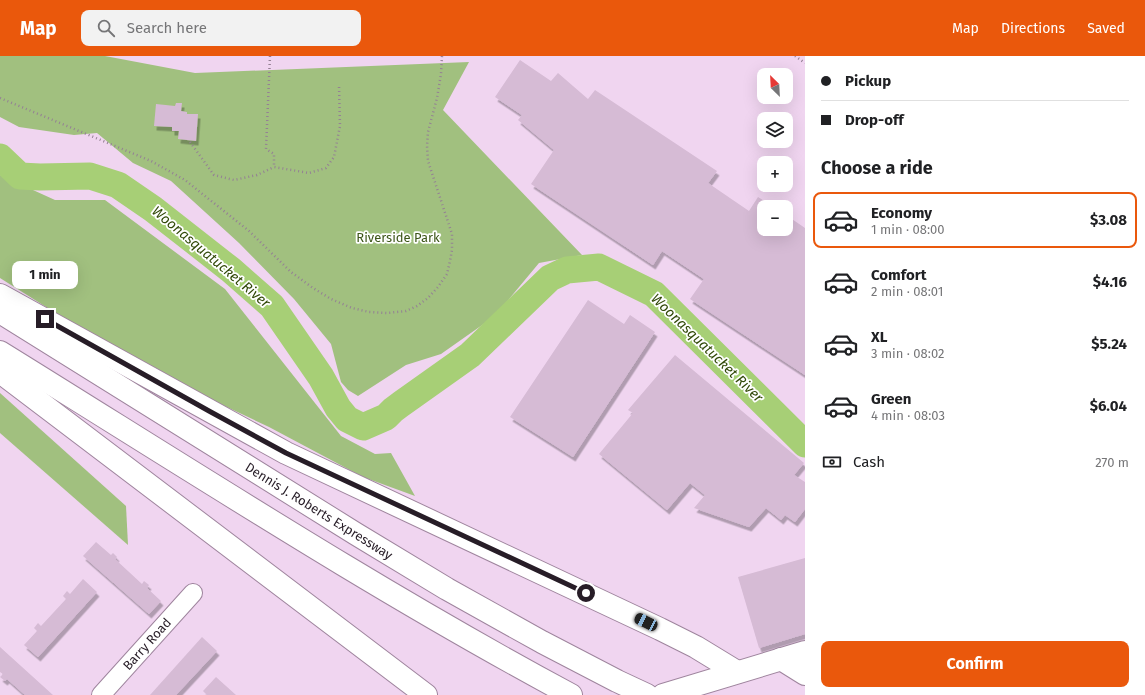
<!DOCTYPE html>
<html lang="en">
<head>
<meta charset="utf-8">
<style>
	body { margin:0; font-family:"Fira Sans",sans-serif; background:#f2f2f2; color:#202124; height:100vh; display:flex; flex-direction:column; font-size:15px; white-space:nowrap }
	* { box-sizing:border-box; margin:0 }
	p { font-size:13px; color:#757577 }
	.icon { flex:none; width:22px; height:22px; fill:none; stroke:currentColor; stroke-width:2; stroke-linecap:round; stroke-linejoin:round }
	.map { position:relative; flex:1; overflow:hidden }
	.sheet { display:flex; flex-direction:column; background:#fff; width:340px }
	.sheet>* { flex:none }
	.hud { display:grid; align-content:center; height:88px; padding:0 16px; background:#fff }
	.needle { width:26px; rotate:336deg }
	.fabs { position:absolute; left:757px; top:12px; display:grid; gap:8px }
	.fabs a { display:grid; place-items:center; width:36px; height:36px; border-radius:8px; background:#fff; box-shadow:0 4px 16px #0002; font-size:20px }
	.end { position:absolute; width:18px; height:18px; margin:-9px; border:5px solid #271d27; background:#fff; box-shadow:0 0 0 2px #fff }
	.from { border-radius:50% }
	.bubble { position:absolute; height:28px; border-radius:8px; background:#fff; box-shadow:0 4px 16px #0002; font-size:13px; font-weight:700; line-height:28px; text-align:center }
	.car { position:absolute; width:12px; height:24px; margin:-12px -6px; border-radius:5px; box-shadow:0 0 3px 1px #0007; background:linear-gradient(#222 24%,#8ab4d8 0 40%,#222 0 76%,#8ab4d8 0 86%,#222 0) }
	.hud b { display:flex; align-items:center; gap:14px; height:38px; font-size:15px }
	.hud b+b { border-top:1px solid #e0e0e0 }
	.hud i { width:10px; height:10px; background:#202124 }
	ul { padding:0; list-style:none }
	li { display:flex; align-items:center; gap:12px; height:56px; margin:0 8px 6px; padding:0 8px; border:2px solid transparent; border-radius:8px }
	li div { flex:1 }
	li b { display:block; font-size:15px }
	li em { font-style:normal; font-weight:700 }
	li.on { border-color:#ea580c }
	li>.icon { width:36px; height:36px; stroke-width:1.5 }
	h2 { padding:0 16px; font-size:18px; line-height:48px }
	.pay { display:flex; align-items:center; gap:10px; height:44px; padding:0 16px; font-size:15px }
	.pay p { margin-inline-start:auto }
	.cta { display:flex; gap:8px; margin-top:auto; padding:8px 16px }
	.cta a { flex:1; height:46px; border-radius:8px; background:#ea580c; color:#fff; font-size:16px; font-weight:700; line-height:46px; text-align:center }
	header { display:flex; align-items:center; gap:24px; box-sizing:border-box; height:56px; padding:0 20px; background:#ea580c; color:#fff }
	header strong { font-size:19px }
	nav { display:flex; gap:22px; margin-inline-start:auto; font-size:14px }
	.search { width:280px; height:36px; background:#f2f2f2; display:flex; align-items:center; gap:10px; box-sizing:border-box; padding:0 14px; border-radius:8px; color:#757577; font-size:15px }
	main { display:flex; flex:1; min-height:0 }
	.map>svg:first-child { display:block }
	.green { fill:#a1c07f }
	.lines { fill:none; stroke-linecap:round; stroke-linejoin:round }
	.river { stroke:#a7cf76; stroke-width:27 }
	.building { fill:#d6bbd5; filter:url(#shadow) }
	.minor-casing { stroke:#9f859e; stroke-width:20 }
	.secondary-casing { stroke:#9f859e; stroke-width:24 }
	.motorway-casing { stroke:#9f859e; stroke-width:24 }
	.path { stroke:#948194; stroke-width:2.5; stroke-dasharray:1 3; stroke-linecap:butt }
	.minor { stroke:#fff; stroke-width:18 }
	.secondary { stroke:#fff; stroke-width:22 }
	.motorway { stroke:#fff; stroke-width:22 }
	.route { stroke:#271d27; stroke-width:5 }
	.labels { text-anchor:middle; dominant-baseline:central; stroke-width:3.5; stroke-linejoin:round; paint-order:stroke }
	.park-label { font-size:13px; fill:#3c5518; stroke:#fff }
	.street-label { font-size:13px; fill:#271d27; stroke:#fff }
	.water-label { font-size:14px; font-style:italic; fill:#314908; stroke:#fff }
</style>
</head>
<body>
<header>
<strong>Map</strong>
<div class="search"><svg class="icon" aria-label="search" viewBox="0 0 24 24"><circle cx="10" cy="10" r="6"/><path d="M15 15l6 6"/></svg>Search here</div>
<nav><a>Map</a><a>Directions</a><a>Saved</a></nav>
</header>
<main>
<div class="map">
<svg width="805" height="639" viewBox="0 0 805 639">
	<defs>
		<filter id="shadow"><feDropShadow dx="2.5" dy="4.5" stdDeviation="0" flood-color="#0004"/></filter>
	</defs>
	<rect width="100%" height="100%" fill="#f0d5f0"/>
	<g class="green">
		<polygon points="0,0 105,0 195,17 469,6 443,54 582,199 539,207 495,260 441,298 406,309 358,340 348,334 341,326 331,288 294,243 239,187 171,125 133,107 97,77 74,79 19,71 0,61"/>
		<polygon points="0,119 55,144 105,144 225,233 341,380 375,398 391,397 415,440 363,421 269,371 197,337 156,312 89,278 0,222"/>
		<polygon points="0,337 126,450 128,489 0,377"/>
	</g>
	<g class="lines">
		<polyline class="river" points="0,101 20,120 40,121 90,120 118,129 153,153 231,214 272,250 321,321 338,352 347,363 363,371 386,361 393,354 401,348 470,299 550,222 567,214 599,211 654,238 805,388"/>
	</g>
	<g class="building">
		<polygon points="520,4 551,25 558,17 588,43 595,34 717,115 708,127 749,155 758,141 774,151 764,151 764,173 786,173 786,159 805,172 805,319 690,243 704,223 662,195 653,209 531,128 554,94 518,64 522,59 495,41"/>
		<polygon points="176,47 182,47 181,55 187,56 187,58 198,58 196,85 178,83 179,75 172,75 172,71 154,70 156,48 175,50"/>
		<polygon points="588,244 624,268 630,259 655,276 573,401 510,361"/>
		<polygon points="675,299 804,407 794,419 805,426 805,453 795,466 785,459 781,464 766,452 749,471 694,452 705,439 690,427 667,454 599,398 633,357 628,354"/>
		<polygon points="96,486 111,499 113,497 117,501 115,503 142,528 144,525 149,529 147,532 161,545 149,558 83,500"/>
		<polygon points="805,502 805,578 759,592 738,521"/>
		<polygon points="83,523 97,536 38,601 24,589 37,575 34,572 38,567 41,570 66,543 63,540 67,535 70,538"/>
		<polygon points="202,581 217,595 176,639 150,639"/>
		<polygon points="0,591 53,639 25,639 7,623 5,625 0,621 3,618 0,616"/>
		<polygon points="216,621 236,639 207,639 203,635"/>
	</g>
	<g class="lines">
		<defs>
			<polyline id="minor" points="101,639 193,537"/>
			<polyline id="secondary" points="663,639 805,596"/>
			<g id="motorway">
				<polyline points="0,239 286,397 660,573 696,591 737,616"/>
				<polyline points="0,256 356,478 447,533 542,586 617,625 647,639"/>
				<path d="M 0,296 C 189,413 375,534 571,639"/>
				<polyline points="0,316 426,639"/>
				<polyline points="781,603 805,618"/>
			</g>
		</defs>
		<use href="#minor" class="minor-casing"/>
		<use href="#secondary" class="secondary-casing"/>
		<use href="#motorway" class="motorway-casing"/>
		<g class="path">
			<polyline points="270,0 266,93 274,98 274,111 309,117 326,112 334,101 340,70 339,29"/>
			<polyline points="795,0 805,7"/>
			<polyline points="0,42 151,105 185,124 200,136 249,175 291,216 313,232 331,243 352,252 369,256 387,257 406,255 417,250 428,242 438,231 447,218 450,205 452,194 452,178 428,105 427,90 428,76 437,42 441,18 442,0"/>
			<polyline points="190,86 214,119 234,124 257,119 274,111"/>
		</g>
		<use href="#minor" class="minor"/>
		<use href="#secondary" class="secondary"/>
		<use href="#motorway" class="motorway"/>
	</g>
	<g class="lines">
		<polyline class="route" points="45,263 209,355 286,397 586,537"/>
	</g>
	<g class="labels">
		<g class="park-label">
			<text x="398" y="181">Riverside Park</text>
		</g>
		<g class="street-label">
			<text transform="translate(319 455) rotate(32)">Dennis J. Roberts Expressway</text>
			<text transform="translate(147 588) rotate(-48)">Barry Road</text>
		</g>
		<g class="water-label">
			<text transform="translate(211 201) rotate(40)">Woonasquatucket River</text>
			<text transform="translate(707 292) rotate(44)">Woonasquatucket River</text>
		</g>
	</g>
</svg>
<div class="fabs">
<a><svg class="needle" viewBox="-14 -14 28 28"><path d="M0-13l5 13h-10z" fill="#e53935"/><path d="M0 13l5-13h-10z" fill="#757577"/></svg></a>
<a><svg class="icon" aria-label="layers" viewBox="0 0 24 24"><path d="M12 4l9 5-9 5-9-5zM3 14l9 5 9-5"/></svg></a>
<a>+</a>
<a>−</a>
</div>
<i class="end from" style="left:586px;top:537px"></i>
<i class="end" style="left:45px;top:263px"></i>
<div class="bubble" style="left:12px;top:205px;width:66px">1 min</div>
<i class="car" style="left:646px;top:566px;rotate:296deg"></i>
</div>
<section class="sheet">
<div class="hud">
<b><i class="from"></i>Pickup</b>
<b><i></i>Drop-off</b>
</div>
<h2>Choose a ride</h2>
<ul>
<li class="on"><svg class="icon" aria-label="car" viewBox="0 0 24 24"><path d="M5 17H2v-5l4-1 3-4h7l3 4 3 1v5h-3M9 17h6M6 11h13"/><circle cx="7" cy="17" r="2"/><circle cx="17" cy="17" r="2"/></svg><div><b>Economy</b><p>1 min · 08:00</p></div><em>$3.08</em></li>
<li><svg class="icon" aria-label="car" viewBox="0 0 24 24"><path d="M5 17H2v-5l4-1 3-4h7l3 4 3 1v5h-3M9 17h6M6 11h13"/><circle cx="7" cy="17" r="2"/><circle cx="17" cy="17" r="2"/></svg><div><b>Comfort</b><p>2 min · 08:01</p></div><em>$4.16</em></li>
<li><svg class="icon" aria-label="car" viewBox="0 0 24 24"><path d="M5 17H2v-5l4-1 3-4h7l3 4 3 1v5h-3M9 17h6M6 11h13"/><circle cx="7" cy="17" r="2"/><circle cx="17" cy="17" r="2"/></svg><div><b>XL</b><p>3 min · 08:02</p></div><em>$5.24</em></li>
<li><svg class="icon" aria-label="car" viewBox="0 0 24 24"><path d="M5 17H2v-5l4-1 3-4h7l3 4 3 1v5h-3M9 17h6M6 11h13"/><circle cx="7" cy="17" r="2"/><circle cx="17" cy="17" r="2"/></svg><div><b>Green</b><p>4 min · 08:03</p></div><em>$6.04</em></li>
</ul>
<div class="pay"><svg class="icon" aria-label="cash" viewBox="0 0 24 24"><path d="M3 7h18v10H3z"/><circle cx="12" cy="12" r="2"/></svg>Cash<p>270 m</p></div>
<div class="cta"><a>Confirm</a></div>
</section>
</main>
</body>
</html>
